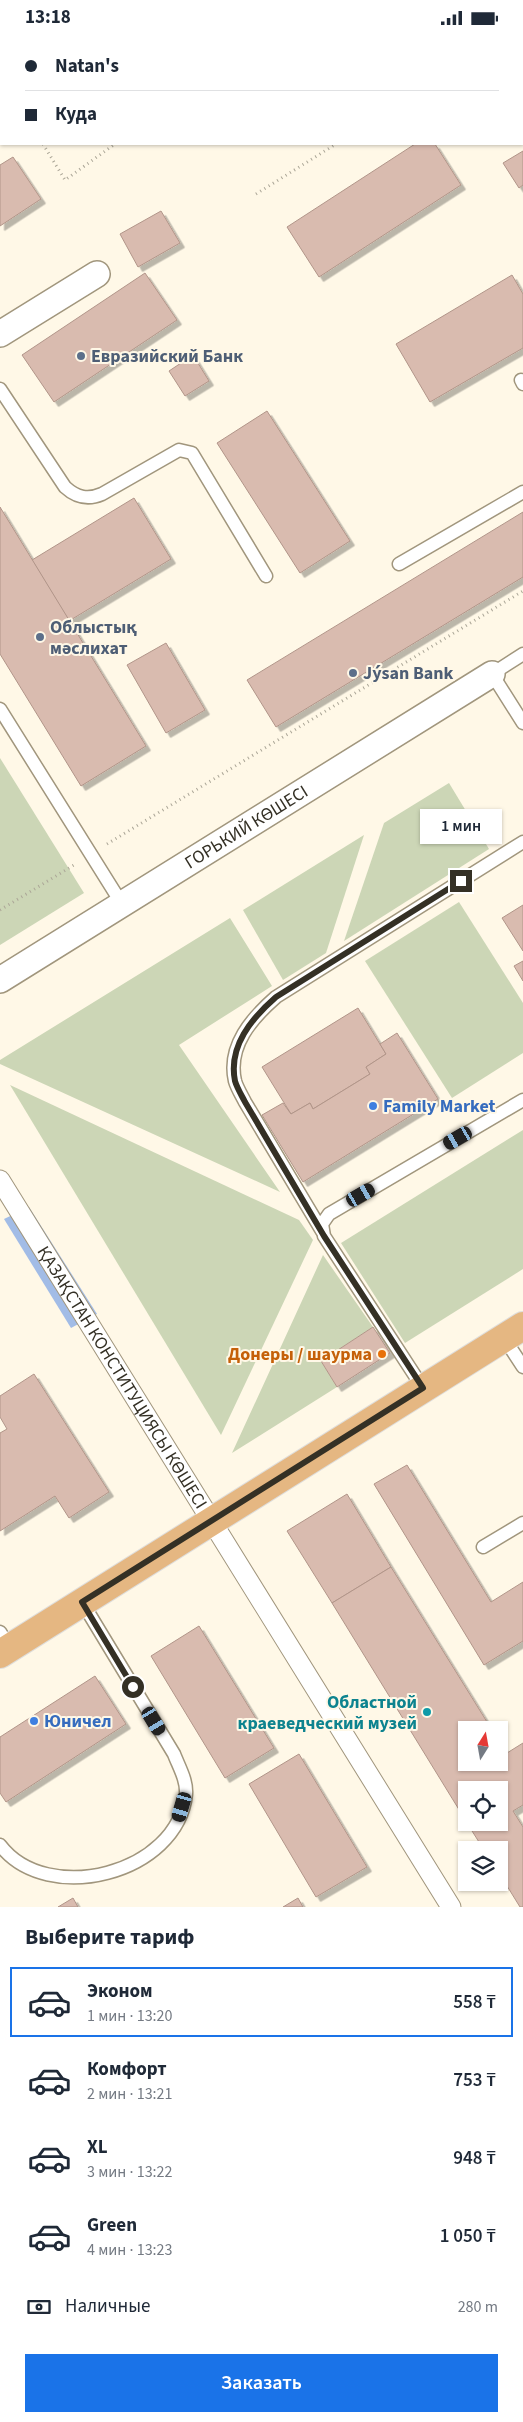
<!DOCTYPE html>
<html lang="ru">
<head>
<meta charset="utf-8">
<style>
	body { margin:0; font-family:"Source Sans 3",sans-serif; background:#f6f6f7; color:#1f2937; height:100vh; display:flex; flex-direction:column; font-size:19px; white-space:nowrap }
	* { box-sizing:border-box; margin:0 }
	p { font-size:16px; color:#747a83 }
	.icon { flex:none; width:28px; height:28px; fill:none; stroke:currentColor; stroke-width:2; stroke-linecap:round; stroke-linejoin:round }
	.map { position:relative; height:1872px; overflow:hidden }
	.sheet { display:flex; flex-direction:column; background:#fff; flex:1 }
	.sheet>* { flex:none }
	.hud { position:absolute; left:0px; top:0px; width:524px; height:110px; box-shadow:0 1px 4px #0004; display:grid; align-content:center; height:110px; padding:0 25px; background:#fff }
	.needle { width:32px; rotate:11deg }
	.fabs { position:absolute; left:458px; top:1686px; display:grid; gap:10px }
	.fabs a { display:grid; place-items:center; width:50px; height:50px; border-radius:0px; background:#fff; box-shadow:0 1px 4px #0004; font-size:25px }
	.end { position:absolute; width:22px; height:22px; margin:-11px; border:6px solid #343025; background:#fff; box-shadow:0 0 0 2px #fff }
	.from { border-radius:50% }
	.bubble { position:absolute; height:35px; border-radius:0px; background:#fff; box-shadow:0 1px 4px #0004; font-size:16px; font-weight:600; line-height:35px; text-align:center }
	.car { position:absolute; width:15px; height:30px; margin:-15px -8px; border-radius:6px; box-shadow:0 0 4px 1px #0007; background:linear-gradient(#222 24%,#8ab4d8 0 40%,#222 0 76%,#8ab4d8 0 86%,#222 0) }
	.hud b { display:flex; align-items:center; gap:18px; height:48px; font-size:19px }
	.hud b+b { border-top:1px solid #e0e1e3 }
	.hud i { width:12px; height:12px; background:#1f2937 }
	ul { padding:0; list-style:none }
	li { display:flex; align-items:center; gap:15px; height:70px; margin:0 10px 8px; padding:0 15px; border:2px solid transparent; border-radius:0px }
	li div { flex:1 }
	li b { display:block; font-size:19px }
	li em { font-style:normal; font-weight:600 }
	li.active { border-color:#1a73e8 }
	li>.icon { width:45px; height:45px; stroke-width:1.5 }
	h2 { padding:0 25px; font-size:22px; line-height:60px }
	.pay { display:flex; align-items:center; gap:12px; height:55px; padding:0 25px; font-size:19px }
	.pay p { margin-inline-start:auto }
	.cta { display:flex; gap:10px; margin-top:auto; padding:10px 25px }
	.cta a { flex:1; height:58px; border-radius:0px; background:#1a73e8; color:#fff; font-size:20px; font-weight:600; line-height:58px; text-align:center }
	.status { display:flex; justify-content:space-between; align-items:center; height:35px; padding:0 25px; background:#fff; direction:ltr }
	.status svg { height:14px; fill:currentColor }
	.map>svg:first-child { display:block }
	.green { fill:#ccd6b6 }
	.water { fill:#a2bce6 }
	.building { fill:#d9bbaf; stroke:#b19589; filter:url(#shadow) }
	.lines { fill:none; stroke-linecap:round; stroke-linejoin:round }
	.service-casing { stroke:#a1967d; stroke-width:15 }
	.pedestrian-casing { stroke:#a1967d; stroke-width:21 }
	.minor-casing { stroke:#a1967d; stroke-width:28 }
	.primary-casing { stroke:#dfdedc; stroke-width:30 }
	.path { stroke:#aba697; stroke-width:3; stroke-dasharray:1 4; stroke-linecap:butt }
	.service { stroke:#fff; stroke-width:12 }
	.pedestrian { stroke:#fff; stroke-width:19 }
	.minor { stroke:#fff; stroke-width:25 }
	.primary { stroke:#e5b782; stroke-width:28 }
	.route { stroke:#343025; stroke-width:6 }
	.service-dot { fill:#5c6f8a; stroke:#fff8e7; stroke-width:2 }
	.shop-dot { fill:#3f7fe0; stroke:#fff8e7; stroke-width:2 }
	.food-dot { fill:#e8710a; stroke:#fff8e7; stroke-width:2 }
	.culture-dot { fill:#0f9aa8; stroke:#fff8e7; stroke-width:2 }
	.labels { text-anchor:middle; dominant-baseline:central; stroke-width:4; stroke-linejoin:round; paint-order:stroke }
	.service-label { font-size:18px; font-weight:bold; fill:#4e5e75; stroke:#fff8e7; text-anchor:start }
	.street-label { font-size:18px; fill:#343025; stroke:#fff8e7 }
	.shop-label { font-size:18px; font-weight:bold; fill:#366cbe; stroke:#fff8e7; text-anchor:start }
	.food-label { font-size:18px; font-weight:bold; fill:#c56008; stroke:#fff8e7; text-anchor:end }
	.culture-label { font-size:18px; font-weight:bold; fill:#0d838f; stroke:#fff8e7; text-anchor:end }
</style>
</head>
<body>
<div class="status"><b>13:18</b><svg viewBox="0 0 49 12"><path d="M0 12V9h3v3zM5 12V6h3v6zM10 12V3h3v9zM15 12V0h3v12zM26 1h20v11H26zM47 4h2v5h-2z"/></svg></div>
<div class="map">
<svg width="523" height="1872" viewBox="0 0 523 1872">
	<defs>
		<filter id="shadow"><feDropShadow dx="4.5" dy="4.5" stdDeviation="0" flood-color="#0004"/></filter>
	</defs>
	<rect width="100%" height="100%" fill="#fff8e7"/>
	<g class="green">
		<polygon points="0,723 84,858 0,910"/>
		<polygon points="449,748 489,814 344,906 384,788"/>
		<polygon points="364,800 326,918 283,945 243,875"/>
		<polygon points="459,867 523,968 523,1018 452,1063 365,926"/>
		<polygon points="230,883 272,951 179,1010 280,1157 0,1029 0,1025"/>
		<polygon points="10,1050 299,1185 313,1205 221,1400"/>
		<polygon points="523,1095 523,1234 405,1308 341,1208"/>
		<polygon points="323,1220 373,1292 321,1326 337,1352 232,1418"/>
	</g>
	<polygon class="water" points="29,1172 97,1279 71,1293 4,1184"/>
	<g class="building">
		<polygon points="415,109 435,109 461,150 319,242 287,192"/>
		<polygon points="523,116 523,150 519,153 503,128"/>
		<polygon points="13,122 41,164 0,191 0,130"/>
		<polygon points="161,176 180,208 138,232 120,199"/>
		<polygon points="145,238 177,285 54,367 22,320"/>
		<polygon points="512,240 523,259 523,313 430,367 396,309"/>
		<polygon points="193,320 209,346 185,361 169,336"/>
		<polygon points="267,376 350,506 300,538 217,408"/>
		<polygon points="134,463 171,524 69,586 32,525"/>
		<polygon points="0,472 146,711 81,751 0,619"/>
		<polygon points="523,477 523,542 276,692 247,645"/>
		<polygon points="166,608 205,675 166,698 127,630"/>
		<polygon points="523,870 523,916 502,883"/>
		<polygon points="523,926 523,946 514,931"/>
		<polygon points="358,973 386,1019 366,1032 370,1039 313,1074 310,1068 291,1079 262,1032"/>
		<polygon points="397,998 438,1064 303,1147 262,1080 283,1068 291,1079 310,1068 313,1074 370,1039 366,1032 386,1019 380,1009"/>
		<polygon points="373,1292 390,1318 337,1352 321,1326"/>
		<polygon points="34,1339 109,1457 69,1483 55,1461 0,1496 0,1398 7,1394 0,1382 0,1361"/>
		<polygon points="407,1430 491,1567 523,1547 523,1606 484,1630 374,1449"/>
		<polygon points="347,1459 391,1532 332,1568 287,1496"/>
		<polygon points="391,1532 492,1695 466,1695 466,1728 499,1728 499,1705 507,1718 523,1708 523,1770 513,1776 523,1792 523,1872 520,1872 499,1838 499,1815 484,1815 467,1788 499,1788 499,1755 466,1755 466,1786 332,1568"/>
		<polygon points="199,1591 274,1713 225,1743 151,1621"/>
		<polygon points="95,1641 126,1689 6,1767 0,1758 0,1702"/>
		<polygon points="299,1719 367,1832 316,1862 249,1749"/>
		<polygon points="73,1863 78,1872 58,1872"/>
		<polygon points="298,1863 303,1872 283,1872"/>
	</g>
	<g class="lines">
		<defs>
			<g id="service">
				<polyline points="507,1 509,0"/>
				<polyline points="521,345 523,349"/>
				<path d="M 0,354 L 65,452 C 77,463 88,465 102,459 L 179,415 L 192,418 L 266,541"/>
				<polyline points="399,529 523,457"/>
				<polyline points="523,619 492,639 523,688"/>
				<polyline points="0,674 122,869"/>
				<path d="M 322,1196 L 245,1067 C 242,1061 237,1053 235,1046 C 227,1011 252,983 276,962 L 523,807"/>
				<polyline points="504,1303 523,1332"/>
				<polyline points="423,1353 324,1201 322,1189 329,1179 523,1065"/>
				<polyline points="483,1512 523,1488"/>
				<polyline points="0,1597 10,1613"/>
				<path d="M 0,1810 C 47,1872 178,1839 186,1759 C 187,1745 179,1732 174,1719 L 82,1567"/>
			</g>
			<g id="pedestrian">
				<path id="s1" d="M 0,1145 L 451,1872"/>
			</g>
			<g id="minor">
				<polyline points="0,299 97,239"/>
				<path id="s2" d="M 0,945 L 492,639"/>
			</g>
			<polyline id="primary" points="0,1619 523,1291"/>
		</defs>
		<use href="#service" class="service-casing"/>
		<use href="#pedestrian" class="pedestrian-casing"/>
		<use href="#minor" class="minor-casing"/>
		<use href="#primary" class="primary-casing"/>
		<g class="path">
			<polyline points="204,1 206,0"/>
			<polyline points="0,79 1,79"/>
			<polyline points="43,109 65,145 115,109"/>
			<polyline points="256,159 336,109"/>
			<polyline points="107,809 523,556"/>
			<polyline points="0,875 74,830"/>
		</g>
		<use href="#service" class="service"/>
		<use href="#pedestrian" class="pedestrian"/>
		<use href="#minor" class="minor"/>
		<use href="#primary" class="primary"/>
	</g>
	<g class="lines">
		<path class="route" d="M 133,1652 L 82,1567 L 423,1353 L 324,1201 L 245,1067 C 242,1061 237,1053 235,1046 C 228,1011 252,983 276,962 L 461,846"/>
	</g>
	<g class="service-dot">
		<circle cx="81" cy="321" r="5"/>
		<circle cx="40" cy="602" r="5"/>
		<circle cx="353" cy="638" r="5"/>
	</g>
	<g class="shop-dot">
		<circle cx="373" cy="1071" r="5"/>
		<circle cx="34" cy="1686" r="5"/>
	</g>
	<circle class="food-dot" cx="382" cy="1319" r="5"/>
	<circle class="culture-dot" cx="427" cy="1677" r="5"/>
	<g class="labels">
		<g class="service-label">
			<text x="91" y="321">Евразийский Банк</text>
			<text x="50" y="592">Облыстық<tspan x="50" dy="21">мәслихат</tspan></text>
			<text x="363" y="638">Jýsan Bank</text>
		</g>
		<g class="street-label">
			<text stroke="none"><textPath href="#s2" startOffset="290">ГОРЬКИЙ КӨШЕСІ</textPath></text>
			<text stroke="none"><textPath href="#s1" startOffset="232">ҚАЗАҚСТАН КОНСТИТУЦИЯСЫ КӨШЕСІ</textPath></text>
		</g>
		<g class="shop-label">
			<text x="383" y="1071">Family Мarket</text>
			<text x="44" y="1686">Юничел</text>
		</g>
		<g class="food-label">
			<text x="372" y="1319">Донеры / шаурма</text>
		</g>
		<g class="culture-label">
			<text x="417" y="1667">Областной<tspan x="417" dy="21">краеведческий музей</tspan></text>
		</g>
	</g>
</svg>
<div class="fabs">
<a><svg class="needle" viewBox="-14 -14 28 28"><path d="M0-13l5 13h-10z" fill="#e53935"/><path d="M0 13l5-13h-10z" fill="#747a83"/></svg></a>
<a><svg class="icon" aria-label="locate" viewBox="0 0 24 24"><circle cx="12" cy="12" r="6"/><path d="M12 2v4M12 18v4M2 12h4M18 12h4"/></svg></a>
<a><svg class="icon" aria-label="layers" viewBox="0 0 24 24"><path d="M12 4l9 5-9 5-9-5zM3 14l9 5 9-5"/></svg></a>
</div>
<i class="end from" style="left:133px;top:1652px"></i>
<i class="end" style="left:461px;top:846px"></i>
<div class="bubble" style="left:420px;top:774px;width:82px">1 мин</div>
<i class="car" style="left:458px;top:1103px;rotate:240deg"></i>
<i class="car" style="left:361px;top:1160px;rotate:60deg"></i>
<i class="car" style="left:154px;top:1686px;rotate:149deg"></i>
<i class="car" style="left:182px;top:1772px;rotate:196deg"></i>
<div class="hud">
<b><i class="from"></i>Natan's</b>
<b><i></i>Куда</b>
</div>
</div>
<section class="sheet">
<h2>Выберите тариф</h2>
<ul>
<li class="active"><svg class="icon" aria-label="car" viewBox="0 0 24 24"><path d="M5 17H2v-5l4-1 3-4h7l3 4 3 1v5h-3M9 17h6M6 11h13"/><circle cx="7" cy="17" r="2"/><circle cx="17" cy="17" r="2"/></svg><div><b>Эконом</b><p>1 мин · 13:20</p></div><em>558 ₸</em></li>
<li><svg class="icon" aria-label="car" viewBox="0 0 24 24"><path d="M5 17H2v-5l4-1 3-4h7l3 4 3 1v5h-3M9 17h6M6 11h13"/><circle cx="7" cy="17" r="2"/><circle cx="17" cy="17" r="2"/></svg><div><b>Комфорт</b><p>2 мин · 13:21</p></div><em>753 ₸</em></li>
<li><svg class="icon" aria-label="car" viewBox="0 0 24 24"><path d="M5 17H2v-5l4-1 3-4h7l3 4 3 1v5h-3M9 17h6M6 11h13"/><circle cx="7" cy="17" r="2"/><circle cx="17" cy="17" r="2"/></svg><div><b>XL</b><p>3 мин · 13:22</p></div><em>948 ₸</em></li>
<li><svg class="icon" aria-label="car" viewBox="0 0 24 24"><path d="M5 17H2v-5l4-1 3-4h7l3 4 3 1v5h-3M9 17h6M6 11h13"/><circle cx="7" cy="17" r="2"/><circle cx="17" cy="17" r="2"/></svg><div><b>Green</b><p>4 мин · 13:23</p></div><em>1 050 ₸</em></li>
</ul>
<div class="pay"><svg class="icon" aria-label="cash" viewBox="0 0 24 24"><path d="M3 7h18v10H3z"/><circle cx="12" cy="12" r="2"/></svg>Наличные<p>280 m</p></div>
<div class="cta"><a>Заказать</a></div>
</section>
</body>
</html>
